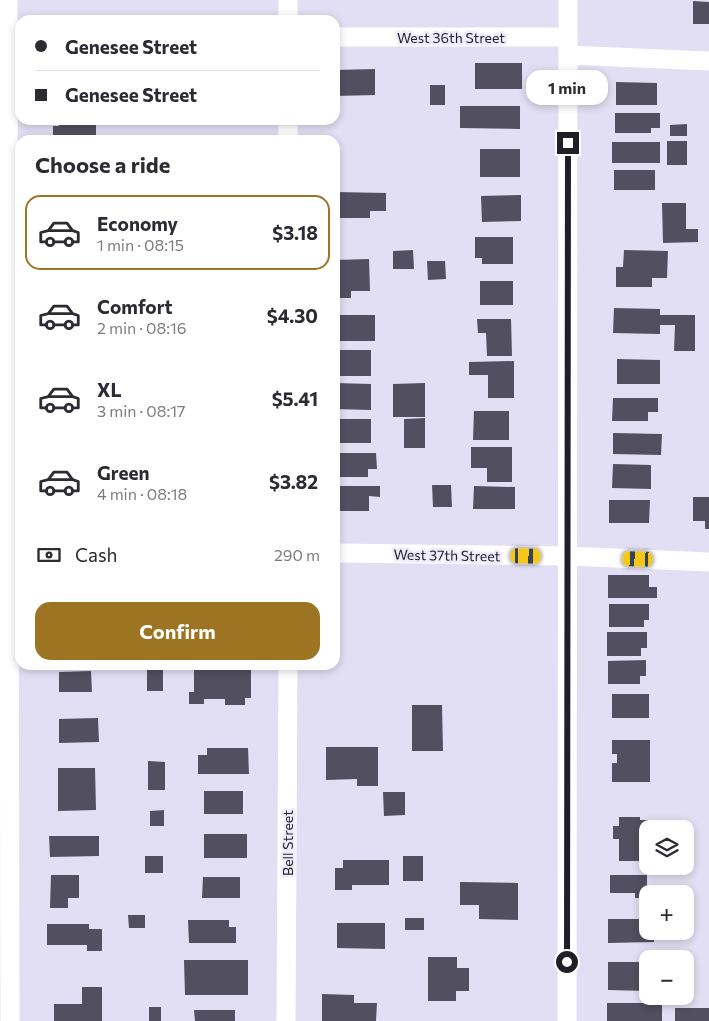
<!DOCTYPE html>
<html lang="en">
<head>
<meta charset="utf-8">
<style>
	body { margin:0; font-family:Commissioner,sans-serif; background:#f7f7f7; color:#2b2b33; height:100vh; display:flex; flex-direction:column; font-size:19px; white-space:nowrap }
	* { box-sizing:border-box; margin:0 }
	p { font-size:16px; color:#7c7c81 }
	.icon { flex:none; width:28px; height:28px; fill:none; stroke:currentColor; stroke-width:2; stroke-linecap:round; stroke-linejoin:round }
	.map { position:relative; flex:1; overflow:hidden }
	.panel { position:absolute; left:15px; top:135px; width:325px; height:535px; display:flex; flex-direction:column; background:#fff; border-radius:15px; box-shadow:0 2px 8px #0003 }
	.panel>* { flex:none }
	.hud { position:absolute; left:15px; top:15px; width:325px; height:110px; border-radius:15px; box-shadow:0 2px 8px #0003; display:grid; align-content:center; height:110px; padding:0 20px; background:#fff }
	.controls { position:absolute; left:639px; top:820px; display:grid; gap:10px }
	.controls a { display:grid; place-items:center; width:55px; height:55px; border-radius:10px; background:#fff; box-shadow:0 2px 8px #0003; font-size:25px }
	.end { position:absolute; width:22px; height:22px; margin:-11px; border:6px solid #201f26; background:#fff; box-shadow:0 0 0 2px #fff }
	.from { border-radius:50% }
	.bubble { position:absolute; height:35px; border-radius:15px; background:#fff; box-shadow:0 2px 8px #0003; font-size:16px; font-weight:700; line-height:35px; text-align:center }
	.car { position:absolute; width:15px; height:30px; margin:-15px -8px; border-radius:6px; box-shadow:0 0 4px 1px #0007; background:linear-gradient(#f5c518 24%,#345 0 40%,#f5c518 0 76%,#345 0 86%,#f5c518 0) }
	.hud b { display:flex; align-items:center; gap:18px; height:48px; font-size:19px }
	.hud b+b { border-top:1px solid #e1e1e2 }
	.hud i { width:12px; height:12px; background:#2b2b33 }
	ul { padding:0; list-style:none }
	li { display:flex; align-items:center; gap:15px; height:75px; margin:0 10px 8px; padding:0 10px; border:2px solid transparent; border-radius:15px }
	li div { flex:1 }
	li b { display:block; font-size:19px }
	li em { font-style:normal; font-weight:700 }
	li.on { border-color:#9d7522 }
	li>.icon { width:45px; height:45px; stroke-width:1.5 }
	h2 { padding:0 20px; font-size:22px; line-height:60px }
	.pay { display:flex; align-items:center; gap:12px; height:55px; padding:0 20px; font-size:19px }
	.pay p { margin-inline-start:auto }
	.cta { display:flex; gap:10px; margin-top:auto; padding:10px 20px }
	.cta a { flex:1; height:58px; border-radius:15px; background:#9d7522; color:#fff; font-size:20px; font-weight:700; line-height:58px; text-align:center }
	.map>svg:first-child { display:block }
	.building { fill:#524f60 }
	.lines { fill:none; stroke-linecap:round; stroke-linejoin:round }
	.minor { stroke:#fff; stroke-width:19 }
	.route { stroke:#201f26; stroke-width:6 }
	.labels { text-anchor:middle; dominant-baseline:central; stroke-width:5; stroke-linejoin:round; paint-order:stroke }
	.street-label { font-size:14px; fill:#201f26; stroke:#efecfd }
</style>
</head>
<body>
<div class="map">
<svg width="709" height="1021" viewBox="0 0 709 1021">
	<rect width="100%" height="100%" fill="#e2def3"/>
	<g class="building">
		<polygon points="693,1 709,2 709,24 693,24"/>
		<rect x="475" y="63" width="47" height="26"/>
		<polygon points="375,69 375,95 335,96 335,70"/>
		<polygon points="616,82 657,83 657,105 616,105"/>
		<rect x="430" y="85" width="15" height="20"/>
		<polygon points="460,106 520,106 520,129 460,128"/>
		<polygon points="615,113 660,113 660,128 651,128 651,133 615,133"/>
		<polygon points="59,120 96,120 96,140 53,140 53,126 59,126"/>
		<polygon points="687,124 687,136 670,136 670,125"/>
		<rect x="667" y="141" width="20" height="24"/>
		<rect x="612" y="142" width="48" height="21"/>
		<rect x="480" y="149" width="40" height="28"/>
		<rect x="614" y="170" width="41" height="20"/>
		<polygon points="335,192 386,193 386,211 370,211 370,218 335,218"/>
		<polygon points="521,195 521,221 482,222 481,196"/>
		<polygon points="662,203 686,203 686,229 698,229 698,242 663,243"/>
		<polygon points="475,237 513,237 513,264 482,264 482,258 475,258"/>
		<polygon points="413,250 414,269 393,269 393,251"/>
		<polygon points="624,250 668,251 667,278 652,278 652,287 616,287 616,267 623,267"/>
		<polygon points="369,259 370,291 351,291 351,298 335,298 335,260"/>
		<polygon points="427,261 445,261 446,279 428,280"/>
		<rect x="480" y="281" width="33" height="24"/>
		<polygon points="614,308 660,309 660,315 695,315 695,351 674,351 675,325 660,325 660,334 613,333"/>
		<rect x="335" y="315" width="40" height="26"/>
		<polygon points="477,319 511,319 512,356 487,356 486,333 478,333"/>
		<rect x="335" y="350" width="36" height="26"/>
		<polygon points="617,359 660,360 660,384 617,384"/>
		<polygon points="514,361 514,398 488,398 488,375 469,375 469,362"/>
		<polygon points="335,383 371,384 371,410 335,409"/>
		<polygon points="425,383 425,417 393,417 393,384"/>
		<polygon points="613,398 658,398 658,412 648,412 648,421 612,421"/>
		<polygon points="474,411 509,411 509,440 473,440"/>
		<polygon points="425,418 425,448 404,448 404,419"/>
		<rect x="335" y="419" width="36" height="24"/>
		<polygon points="613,433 662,434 661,455 613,454"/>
		<polygon points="471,447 512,447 512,482 487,482 487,468 471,468"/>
		<polygon points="335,453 376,453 377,469 368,469 368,477 335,477"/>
		<polygon points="613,464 651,465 651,489 612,488"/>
		<polygon points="432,485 451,485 452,507 433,507"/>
		<polygon points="335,486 380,486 380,497 369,496 369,511 335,511"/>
		<polygon points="474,486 515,487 515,509 473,509"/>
		<polygon points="693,497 709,497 709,529 705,529 705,521 693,521"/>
		<polygon points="609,500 650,500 649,523 609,523"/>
		<polygon points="608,575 649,575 649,587 657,587 657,598 608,598"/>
		<polygon points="609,604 649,604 649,620 644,620 644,627 609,627"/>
		<polygon points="607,632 647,632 647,648 641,648 641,656 607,656"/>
		<polygon points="646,660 646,676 640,676 640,684 608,684 608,661"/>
		<rect x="147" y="665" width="16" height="26"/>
		<polygon points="194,670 251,670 251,698 245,698 245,705 225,705 225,699 204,699 204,704 189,704 189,692 194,692"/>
		<polygon points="91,671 92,692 59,692 59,672"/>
		<rect x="612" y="694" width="37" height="24"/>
		<polygon points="412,705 442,705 443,751 412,751"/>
		<polygon points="98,718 99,742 59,743 59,719"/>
		<polygon points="612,740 650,740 650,782 612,782 612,763 617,763 617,754 612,754"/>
		<polygon points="326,747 378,747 378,786 357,786 357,779 326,780"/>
		<polygon points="207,748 248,748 249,774 198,774 198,755 207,755"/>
		<polygon points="148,761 165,762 165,790 148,790"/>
		<polygon points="58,768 95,768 96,810 58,811"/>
		<rect x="204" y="791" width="39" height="23"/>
		<polygon points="383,792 405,792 405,815 384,816"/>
		<polygon points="164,810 164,826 150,826 150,811"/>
		<polygon points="619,817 640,817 640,820 662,820 662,829 648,829 648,850 644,850 644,861 619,861 619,839 613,839 613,826 619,826"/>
		<rect x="204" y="834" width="43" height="24"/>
		<polygon points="49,836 99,836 99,856 50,857"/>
		<rect x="145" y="856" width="18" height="17"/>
		<rect x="403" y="856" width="20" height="25"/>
		<polygon points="343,860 389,860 389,885 352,885 352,890 335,890 335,868 343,868"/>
		<polygon points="51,875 79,875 79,898 68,898 68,908 50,908"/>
		<polygon points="610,875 647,875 647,898 635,898 635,893 610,893"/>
		<polygon points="203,877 240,877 240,898 202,898"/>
		<polygon points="460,882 518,883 518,920 479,919 479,905 460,905"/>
		<polygon points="128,915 145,915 145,928 129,928"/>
		<rect x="405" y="918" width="19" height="12"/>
		<polygon points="608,919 648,919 648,931 654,931 654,942 608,943"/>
		<polygon points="188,920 229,920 229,927 236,927 236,943 189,943"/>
		<polygon points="337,923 385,923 385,949 337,948"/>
		<polygon points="47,924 89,924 89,929 102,929 102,951 87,951 87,945 47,945"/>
		<polygon points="428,957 457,957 457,968 469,968 469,991 456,991 456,1001 428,1001"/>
		<polygon points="184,960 248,960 248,995 185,995"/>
		<polygon points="608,962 648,962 648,991 608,990"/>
		<polygon points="82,987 102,987 102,1021 54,1021 54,1004 82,1004"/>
		<polygon points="322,994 354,995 354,1003 377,1003 376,1021 322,1021"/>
		<rect x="607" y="1003" width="55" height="18"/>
		<rect x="149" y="1007" width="12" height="14"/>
		<rect x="675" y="1008" width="34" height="13"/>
		<polygon points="194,1010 235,1010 235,1021 195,1021"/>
	</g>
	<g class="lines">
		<g class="minor">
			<polyline points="8,0 10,1021"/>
			<polyline points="288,20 288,0"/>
			<polyline points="335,37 568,37"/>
			<polyline points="568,55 709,61"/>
			<polyline points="288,120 288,140"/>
			<polyline points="335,553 567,556 709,562"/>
			<polyline points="286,1021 288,665"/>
			<polyline points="567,1021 568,0"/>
		</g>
	</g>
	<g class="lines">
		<polyline class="route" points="567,962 568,143"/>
	</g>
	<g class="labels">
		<g class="street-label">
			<text x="451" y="37">West 36th Street</text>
			<text transform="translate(447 555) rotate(1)">West 37th Street</text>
			<text transform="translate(287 843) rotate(-90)">Bell Street</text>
		</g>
	</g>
</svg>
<div class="controls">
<a><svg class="icon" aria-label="layers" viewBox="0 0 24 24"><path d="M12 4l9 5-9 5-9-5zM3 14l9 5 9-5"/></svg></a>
<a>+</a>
<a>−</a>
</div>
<i class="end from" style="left:567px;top:962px"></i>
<i class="end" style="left:568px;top:143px"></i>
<div class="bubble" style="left:526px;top:70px;width:82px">1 min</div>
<i class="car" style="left:526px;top:556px;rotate:91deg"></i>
<i class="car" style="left:638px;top:559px;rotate:272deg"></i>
<div class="hud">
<b><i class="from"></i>Genesee Street</b>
<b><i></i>Genesee Street</b>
</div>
<section class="panel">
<h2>Choose a ride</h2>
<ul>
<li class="on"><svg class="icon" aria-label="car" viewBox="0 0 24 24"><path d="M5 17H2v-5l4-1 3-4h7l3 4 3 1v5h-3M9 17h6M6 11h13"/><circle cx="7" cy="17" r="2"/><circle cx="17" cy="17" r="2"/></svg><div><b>Economy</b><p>1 min · 08:15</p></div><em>$3.18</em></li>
<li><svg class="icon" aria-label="car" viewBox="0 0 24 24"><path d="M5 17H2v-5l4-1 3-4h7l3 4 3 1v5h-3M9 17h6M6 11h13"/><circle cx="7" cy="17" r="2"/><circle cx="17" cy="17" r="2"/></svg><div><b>Comfort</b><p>2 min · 08:16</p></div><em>$4.30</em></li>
<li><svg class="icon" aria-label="car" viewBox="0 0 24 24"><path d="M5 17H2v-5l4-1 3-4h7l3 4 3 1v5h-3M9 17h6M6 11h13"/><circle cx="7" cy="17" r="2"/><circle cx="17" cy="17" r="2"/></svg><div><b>XL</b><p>3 min · 08:17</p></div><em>$5.41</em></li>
<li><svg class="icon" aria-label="car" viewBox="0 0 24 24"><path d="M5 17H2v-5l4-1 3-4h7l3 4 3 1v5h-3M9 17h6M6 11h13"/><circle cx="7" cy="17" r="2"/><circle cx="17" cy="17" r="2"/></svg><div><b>Green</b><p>4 min · 08:18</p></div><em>$3.82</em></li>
</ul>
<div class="pay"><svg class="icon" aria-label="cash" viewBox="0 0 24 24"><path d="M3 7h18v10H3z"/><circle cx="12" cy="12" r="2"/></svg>Cash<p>290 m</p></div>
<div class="cta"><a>Confirm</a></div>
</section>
</div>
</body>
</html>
